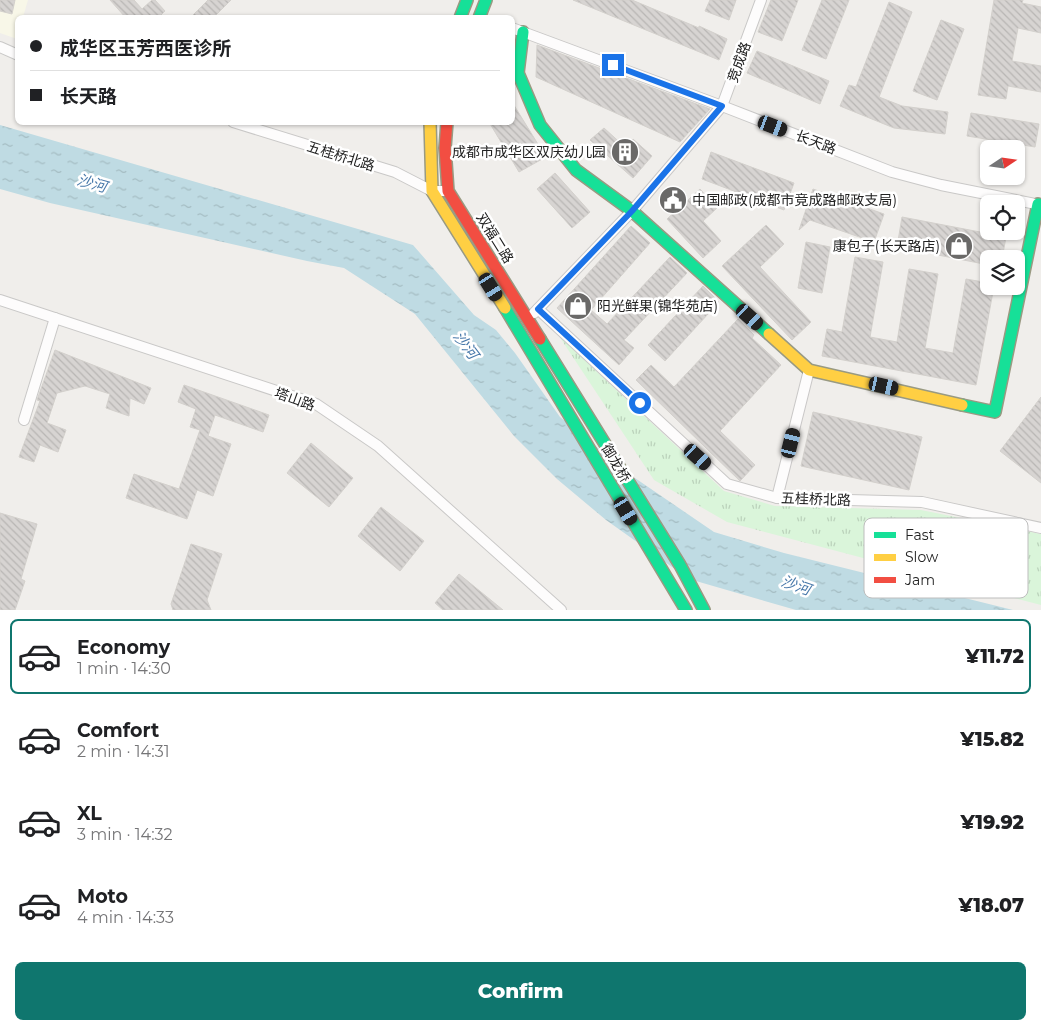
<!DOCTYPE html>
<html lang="en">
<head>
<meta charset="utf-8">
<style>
	body { margin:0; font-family:Montserrat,"Noto Sans SC",sans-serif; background:#f6f6f6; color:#202124; height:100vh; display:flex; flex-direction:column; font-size:19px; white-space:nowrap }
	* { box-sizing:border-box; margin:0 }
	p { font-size:16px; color:#757577 }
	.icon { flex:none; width:28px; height:28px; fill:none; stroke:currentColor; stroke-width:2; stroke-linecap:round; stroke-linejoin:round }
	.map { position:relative; height:610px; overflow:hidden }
	.panel { display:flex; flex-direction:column; background:#fff; flex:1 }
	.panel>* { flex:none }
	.banner { position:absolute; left:15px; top:15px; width:500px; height:110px; border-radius:8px; box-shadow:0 1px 4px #0004; display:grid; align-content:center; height:110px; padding:0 15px; background:#fff }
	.needle { width:32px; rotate:77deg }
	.buttons { position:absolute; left:980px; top:140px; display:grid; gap:10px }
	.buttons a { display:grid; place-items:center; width:45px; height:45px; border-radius:8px; background:#fff; box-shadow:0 1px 4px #0004; font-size:25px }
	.end { position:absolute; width:22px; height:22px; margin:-11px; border:6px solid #1a73e8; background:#fff; box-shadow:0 0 0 2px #fff }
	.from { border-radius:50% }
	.car { position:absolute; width:15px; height:30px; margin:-15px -8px; border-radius:6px; box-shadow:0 0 4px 1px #0007; background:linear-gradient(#222 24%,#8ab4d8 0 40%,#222 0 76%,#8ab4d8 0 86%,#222 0) }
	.banner b { display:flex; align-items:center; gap:18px; height:48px; font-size:19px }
	.banner b+b { border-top:1px solid #e0e0e0 }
	.banner i { width:12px; height:12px; background:#202124 }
	ul { padding:9px 0 0; list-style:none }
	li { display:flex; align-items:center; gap:15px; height:75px; margin:0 10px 8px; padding:0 5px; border:2px solid transparent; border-radius:8px }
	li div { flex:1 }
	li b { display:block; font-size:19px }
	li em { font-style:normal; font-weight:800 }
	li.active { border-color:#0f766e }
	li>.icon { width:45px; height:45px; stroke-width:1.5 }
	.primary-button { display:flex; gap:10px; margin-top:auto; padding:10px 15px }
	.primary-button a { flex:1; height:58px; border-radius:8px; background:#0f766e; color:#fff; font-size:20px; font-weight:800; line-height:58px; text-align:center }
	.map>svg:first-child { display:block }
	.education { fill:#f8f7e8 }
	.park { fill:url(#park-tufts) }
	.water { fill:url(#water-ripples) }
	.building { fill:url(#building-back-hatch); stroke:#d3d0cc }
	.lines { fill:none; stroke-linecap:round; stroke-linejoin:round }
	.street-casing { stroke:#c9c8c7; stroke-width:12 }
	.fast-casing { stroke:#999a82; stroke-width:14 }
	.slow-casing { stroke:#999a82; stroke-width:14 }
	.jam-casing { stroke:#999a82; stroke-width:14 }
	.street { stroke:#fdfcfc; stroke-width:10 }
	.fast { stroke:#16e098; stroke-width:11 }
	.slow { stroke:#ffcf43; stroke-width:11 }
	.jam { stroke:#f24e42; stroke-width:11 }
	.route { stroke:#1a73e8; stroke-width:6 }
	.labels { text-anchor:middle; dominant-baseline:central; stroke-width:5; stroke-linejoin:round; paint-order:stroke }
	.street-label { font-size:14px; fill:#222; stroke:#fff }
	.poi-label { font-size:14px; fill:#222; stroke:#fff; text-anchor:end }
	.water-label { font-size:15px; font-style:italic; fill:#4a7aab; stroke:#fff }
	.key { fill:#fff; stroke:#bdbdbd; stroke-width:1 }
	.key-label { font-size:14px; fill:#222 }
</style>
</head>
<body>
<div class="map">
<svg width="1041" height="610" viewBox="0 0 1041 610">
	<defs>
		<pattern id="park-tufts" width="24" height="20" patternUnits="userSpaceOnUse" patternTransform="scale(1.25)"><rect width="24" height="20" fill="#daf5da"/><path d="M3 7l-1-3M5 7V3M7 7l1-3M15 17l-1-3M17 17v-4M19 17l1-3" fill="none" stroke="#bbd2bb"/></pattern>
		<pattern id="water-ripples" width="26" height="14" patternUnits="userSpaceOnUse" patternTransform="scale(1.25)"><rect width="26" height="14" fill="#bfdbe3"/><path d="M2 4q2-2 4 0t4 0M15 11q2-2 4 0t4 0" fill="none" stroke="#a4bcc2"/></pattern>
		<pattern id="building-back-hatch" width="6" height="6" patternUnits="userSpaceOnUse" patternTransform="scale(1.25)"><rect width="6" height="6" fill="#d7d4d2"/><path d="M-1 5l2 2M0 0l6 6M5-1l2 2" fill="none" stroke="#b8b6b4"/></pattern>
	</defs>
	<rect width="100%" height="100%" fill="#f0eeeb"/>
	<polygon class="education" points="0,0 28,0 23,17 18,18 17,39 0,33"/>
	<polygon class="park" points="559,336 724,491 775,506 921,510 1041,534 1041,605 727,522 654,480"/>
	<polygon class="water" points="0,125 413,245 474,315 496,330 515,353 560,417 632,476 714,532 784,553 1013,610 796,610 689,579 606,520 557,479 514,436 415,314 344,268 307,261 50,203 0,189"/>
	<g class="building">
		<polygon points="0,0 15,0 12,14 0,11"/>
		<polygon points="110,0 134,0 142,9 152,0 155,0 165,11 158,18 126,18"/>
		<polygon points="208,0 231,0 213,18 190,18"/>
		<polygon points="573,0 632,0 699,28 699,26 727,39 719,60"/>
		<polygon points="710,0 736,0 729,20 705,11"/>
		<polygon points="771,0 798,0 782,41 758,32"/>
		<polygon points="822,0 849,0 826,59 802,50"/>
		<polygon points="994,0 1023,0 1022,3 1041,7 1041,33 1018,28 1012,61 1041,66 1041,92 1008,86 1006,99 978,95"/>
		<polygon points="889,2 912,12 879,97 902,106 948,112 945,134 894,128 840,106 849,85 856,87"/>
		<polygon points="941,20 964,29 937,100 913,91"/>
		<polygon points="537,45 710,109 680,142 536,77"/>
		<polygon points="757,51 829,81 820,104 747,73"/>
		<polygon points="512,102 544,154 544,158 519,172 489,122 512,122"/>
		<polygon points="971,113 1039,124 1035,147 967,136"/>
		<polygon points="604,128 626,148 633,139 652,156 633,178 590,140"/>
		<polygon points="711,152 794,183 784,210 702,179"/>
		<polygon points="555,173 590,212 572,228 537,189"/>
		<polygon points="700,189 717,208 703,221 721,241 703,258 667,219"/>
		<polygon points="813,189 884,214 874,242 810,220 799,230"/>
		<polygon points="902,217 1006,237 1002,259 989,259 989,265 897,247"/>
		<polygon points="766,225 784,244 760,267 811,322 792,340 722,266"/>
		<polygon points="631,226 650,243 591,310 607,324 670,257 687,273 624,340 634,348 619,365 557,308"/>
		<polygon points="806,242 830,247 822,293 798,288"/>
		<polygon points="855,257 883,262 870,337 897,342 909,269 938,274 925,348 953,353 966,279 989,283 989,286 994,286 976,385 822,356 827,329 842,332"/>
		<polygon points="703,286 719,302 665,361 648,345"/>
		<polygon points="738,319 754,335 752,338 781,365 720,431 755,465 740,481 636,380 651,365 674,387"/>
		<polygon points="55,350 151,388 144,404 130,398 129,416 106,408 110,394 85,386 57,393 47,423 66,430 58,452 40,445 34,462 19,457 40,401 37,400"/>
		<polygon points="184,385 269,415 263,432 215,415 208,436 231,444 213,496 197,490 187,519 126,498 134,474 179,489 200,430 190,427 196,409 178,402"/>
		<polygon points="1041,397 1041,483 1000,451"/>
		<polygon points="813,412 922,437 909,490 801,466"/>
		<polygon points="311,443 353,478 329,507 287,473"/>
		<polygon points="381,507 424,541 400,571 358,536"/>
		<polygon points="0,513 37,524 21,579 25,581 15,610 0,610"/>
		<polygon points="191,544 222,554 207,600 211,610 173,610 171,604"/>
		<polygon points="459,574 503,610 443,610 435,603"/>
	</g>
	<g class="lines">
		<defs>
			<g id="street">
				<polyline points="512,28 722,106 892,172 941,185 1041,205"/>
				<polyline points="0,47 18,55"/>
				<polyline points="233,122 395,172 432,191 448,191"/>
				<polyline points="0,300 316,404 378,446 561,610"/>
				<polyline points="538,309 727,484 777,498 922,502 1041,528"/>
				<polyline points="534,313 632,211 722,106 761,0"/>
				<polyline points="24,420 55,318"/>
				<polyline points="777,498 809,370"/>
			</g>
			<g id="fast">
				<polyline points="460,18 467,0"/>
				<polyline points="479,18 486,0"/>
				<polyline points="523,32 518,73 540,125 576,170 632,211 769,334"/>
				<polyline points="505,308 686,610"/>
				<polyline points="540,339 680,565 704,610"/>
				<polyline points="962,405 995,412 1038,204"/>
			</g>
			<g id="slow">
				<polyline points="430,122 432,191 505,308"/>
				<polyline points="769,334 809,370 962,405"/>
			</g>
			<polyline id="jam" points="447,122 445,148 448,191 540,339"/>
		</defs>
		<use href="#street" class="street-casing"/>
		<use href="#fast" class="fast-casing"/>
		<use href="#slow" class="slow-casing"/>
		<use href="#jam" class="jam-casing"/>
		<use href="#street" class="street"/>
		<use href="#fast" class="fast"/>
		<use href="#slow" class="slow"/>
		<use href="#jam" class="jam"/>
	</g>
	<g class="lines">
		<polyline class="route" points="613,65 722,106 632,211 538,309 640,403"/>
	</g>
	<defs>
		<symbol id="building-disc" viewBox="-11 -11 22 22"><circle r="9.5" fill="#6a6968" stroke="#fff"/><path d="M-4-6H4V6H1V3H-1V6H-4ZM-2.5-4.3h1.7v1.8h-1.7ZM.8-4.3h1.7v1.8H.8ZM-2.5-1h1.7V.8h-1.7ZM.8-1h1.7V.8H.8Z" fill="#fff"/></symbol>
		<symbol id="civic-disc" viewBox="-11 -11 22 22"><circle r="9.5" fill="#6a6968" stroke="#fff"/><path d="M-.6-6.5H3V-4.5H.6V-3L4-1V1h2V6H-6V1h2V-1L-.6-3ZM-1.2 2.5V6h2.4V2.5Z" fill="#fff"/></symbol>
		<symbol id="shop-disc" viewBox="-11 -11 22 22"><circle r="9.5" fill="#6a6968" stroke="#fff"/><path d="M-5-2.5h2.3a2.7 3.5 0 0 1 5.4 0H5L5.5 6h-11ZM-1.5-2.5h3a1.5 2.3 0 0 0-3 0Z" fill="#fff"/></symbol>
	</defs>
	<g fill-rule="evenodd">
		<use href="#building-disc" x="609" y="136" width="32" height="32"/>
		<use href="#civic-disc" x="657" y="184" width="32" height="32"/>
		<use href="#shop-disc" x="943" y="230" width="32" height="32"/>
		<use href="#shop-disc" x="562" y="290" width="32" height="32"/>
	</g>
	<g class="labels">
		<g class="street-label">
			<text transform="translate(739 62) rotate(-70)">竞成路</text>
			<text transform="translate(816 142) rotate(21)">长天路</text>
			<text transform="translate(341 156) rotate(17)">五桂桥北路</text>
			<text transform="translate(495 238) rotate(58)">双福二路</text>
			<text transform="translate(295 399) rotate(20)">塔山路</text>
			<text transform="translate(616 463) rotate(59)">御龙桥</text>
			<text transform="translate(816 499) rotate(2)">五桂桥北路</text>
		</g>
		<g class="poi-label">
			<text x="606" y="152">成都市成华区双庆幼儿园</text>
			<text x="692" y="200" text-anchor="start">中国邮政(成都市竞成路邮政支局)</text>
			<text x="940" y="246">康包子(长天路店)</text>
			<text x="597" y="306" text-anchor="start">阳光鲜果(锦华苑店)</text>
		</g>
		<g class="water-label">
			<text transform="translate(92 183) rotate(16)">沙河</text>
			<text transform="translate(466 345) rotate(53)">沙河</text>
			<text transform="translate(796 585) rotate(19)">沙河</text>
		</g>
	</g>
	<rect x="864" y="518" width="164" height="80" rx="8" class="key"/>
	<rect x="874" y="532" width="22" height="6" fill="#16e098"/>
	<rect x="874" y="554" width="22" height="7" fill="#ffcf43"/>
	<rect x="874" y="577" width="22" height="6" fill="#f24e42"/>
	<g class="key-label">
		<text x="905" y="540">Fast</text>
		<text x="905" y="562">Slow</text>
		<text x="905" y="585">Jam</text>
	</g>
</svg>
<div class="buttons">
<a><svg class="needle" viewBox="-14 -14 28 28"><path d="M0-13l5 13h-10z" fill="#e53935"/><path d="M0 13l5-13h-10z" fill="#757577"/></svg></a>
<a><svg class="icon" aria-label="locate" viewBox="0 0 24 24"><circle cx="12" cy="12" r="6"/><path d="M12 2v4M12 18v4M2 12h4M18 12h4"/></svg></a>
<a><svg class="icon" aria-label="layers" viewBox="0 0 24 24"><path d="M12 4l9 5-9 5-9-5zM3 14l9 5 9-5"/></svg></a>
</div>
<i class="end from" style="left:640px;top:403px"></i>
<i class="end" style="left:613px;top:65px"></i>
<i class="car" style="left:773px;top:126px;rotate:111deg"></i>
<i class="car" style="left:491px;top:287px;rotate:148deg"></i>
<i class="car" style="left:750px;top:317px;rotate:132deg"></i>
<i class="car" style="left:884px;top:386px;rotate:103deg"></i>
<i class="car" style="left:791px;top:443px;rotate:14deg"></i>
<i class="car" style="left:698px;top:457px;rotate:132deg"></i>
<i class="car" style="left:626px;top:511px;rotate:149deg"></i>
<div class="banner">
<b><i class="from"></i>成华区玉芳西医诊所</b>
<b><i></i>长天路</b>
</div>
</div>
<section class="panel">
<ul>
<li class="active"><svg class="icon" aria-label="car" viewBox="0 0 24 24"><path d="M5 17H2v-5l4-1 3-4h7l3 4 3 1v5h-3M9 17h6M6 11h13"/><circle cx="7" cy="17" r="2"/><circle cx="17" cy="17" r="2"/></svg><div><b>Economy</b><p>1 min · 14:30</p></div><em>¥11.72</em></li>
<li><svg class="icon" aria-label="car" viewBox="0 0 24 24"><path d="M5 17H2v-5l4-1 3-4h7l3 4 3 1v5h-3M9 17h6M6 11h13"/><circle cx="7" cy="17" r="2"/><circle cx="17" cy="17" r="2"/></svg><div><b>Comfort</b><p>2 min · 14:31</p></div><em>¥15.82</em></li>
<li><svg class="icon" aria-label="car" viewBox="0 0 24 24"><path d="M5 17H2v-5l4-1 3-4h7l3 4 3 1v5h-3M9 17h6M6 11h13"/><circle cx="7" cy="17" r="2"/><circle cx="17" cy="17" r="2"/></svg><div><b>XL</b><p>3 min · 14:32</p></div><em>¥19.92</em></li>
<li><svg class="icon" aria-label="car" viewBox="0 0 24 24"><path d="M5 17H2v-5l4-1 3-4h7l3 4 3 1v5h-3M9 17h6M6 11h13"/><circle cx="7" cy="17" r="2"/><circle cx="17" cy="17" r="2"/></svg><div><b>Moto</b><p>4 min · 14:33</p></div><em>¥18.07</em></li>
</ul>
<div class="primary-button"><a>Confirm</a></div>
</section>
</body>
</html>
